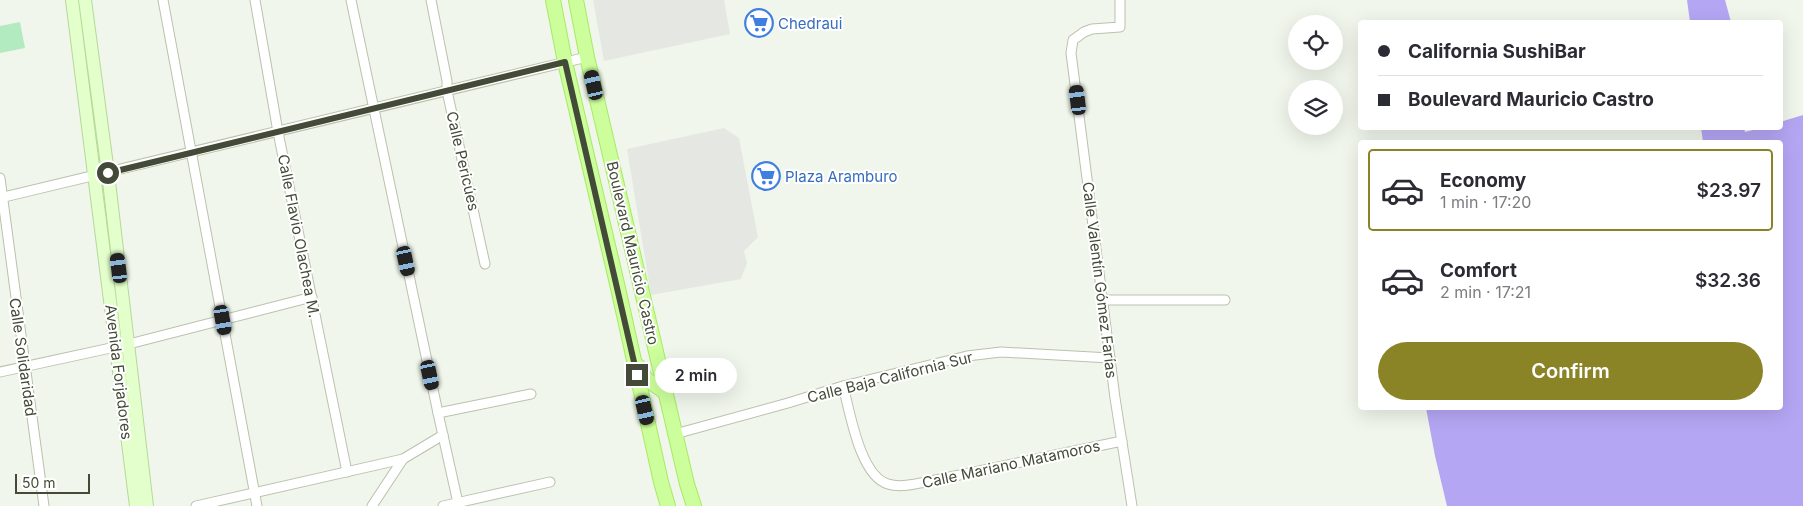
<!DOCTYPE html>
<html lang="en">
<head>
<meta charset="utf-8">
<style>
	body { margin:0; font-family:Inter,sans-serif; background:#f7f7f7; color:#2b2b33; height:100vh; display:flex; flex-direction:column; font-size:19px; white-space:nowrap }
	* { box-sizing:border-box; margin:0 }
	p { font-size:16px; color:#7c7c81 }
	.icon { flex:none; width:28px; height:28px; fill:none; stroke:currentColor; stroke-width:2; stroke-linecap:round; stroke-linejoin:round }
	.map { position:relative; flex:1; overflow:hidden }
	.details { position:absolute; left:1358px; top:140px; width:425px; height:270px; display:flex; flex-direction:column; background:#fff; border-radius:5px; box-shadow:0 5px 20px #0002 }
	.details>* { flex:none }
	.guide { position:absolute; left:1358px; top:20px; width:425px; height:110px; border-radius:5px; box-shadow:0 5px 20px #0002; display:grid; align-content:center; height:110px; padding:0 20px; background:#fff }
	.controls { position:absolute; left:1288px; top:15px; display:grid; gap:10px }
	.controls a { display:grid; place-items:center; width:55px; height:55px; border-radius:50%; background:#fff; box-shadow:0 5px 20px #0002; font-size:25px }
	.scale { position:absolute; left:15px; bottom:12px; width:75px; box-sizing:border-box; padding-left:5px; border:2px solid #434b38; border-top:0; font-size:14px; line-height:18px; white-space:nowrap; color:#434b38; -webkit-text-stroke:4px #fff; paint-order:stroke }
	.end { position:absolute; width:22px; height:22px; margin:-11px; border:6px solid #434b38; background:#fff; box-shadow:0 0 0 2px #fff }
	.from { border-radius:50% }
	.bubble { position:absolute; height:35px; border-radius:18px; background:#fff; box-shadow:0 5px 20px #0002; font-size:16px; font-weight:600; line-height:35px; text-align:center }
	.car { position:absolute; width:15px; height:30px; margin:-15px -8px; border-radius:6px; box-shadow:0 0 4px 1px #0007; background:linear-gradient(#222 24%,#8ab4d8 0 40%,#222 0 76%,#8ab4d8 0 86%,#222 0) }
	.guide b { display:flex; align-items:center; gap:18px; height:48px; font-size:19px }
	.guide b+b { border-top:1px solid #e1e1e2 }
	.guide i { width:12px; height:12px; background:#2b2b33 }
	ul { padding:9px 0 0; list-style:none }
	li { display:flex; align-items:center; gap:15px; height:82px; margin:0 10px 8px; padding:0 10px; border:2px solid transparent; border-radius:5px }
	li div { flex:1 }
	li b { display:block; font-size:19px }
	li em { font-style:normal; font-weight:600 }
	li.active { border-color:#8a8427 }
	li>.icon { width:45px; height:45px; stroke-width:1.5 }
	.cta { display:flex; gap:10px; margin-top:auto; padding:10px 20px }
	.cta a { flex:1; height:58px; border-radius:30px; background:#8a8427; color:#fff; font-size:20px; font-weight:600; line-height:58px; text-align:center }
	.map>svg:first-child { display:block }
	.green { fill:#b2ebc0 }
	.parking { fill:#e5e8e2 }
	.water { fill:#b5a6f4 }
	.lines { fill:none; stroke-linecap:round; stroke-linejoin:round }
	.minor-casing { stroke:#b9c2ac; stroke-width:11 }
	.secondary-casing { stroke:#b6d899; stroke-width:14 }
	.primary-casing { stroke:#a9e965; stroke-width:16 }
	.minor { stroke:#fff; stroke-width:9 }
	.secondary { stroke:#e3ffcc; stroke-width:12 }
	.primary { stroke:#ccff9b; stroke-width:14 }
	.route { stroke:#434b38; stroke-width:6 }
	.labels { text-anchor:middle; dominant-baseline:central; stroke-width:4; stroke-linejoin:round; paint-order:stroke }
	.shop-label { font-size:15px; fill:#366cbe; stroke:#fff; text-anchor:start }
	.street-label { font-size:15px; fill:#434b38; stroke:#fff }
</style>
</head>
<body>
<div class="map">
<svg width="1803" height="506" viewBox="0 0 1803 506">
	<rect width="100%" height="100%" fill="#f0f6eb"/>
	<polygon class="green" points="20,22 25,48 0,53 0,26"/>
	<g class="parking">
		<polygon points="593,0 724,0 730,34 604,61"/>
		<polygon points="724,128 739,138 758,237 744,251 747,263 741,279 651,295 627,149"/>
	</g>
	<g class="water">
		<polygon points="1687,0 1725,0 1731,22 1690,22"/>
		<polygon points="1803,115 1803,506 1447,506 1435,456 1426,408 1780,408 1780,142 1703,142 1701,128 1744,128 1745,132 1761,128 1780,128 1780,122"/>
	</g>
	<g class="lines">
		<defs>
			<g id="minor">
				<polyline points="163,0 257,506"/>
				<polyline points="255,0 278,132 347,472"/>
				<polyline points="351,0 438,413 458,503"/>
				<polyline points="431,0 447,81 447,91 485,264"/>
				<polyline points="1120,0 1120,27 1092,29 1084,32 1073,40 1071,53 1115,398 1132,506"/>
				<polyline points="0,178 44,506"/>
				<polyline points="0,198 587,57"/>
				<polyline points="1103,300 1225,300"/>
				<polyline points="0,372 129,344 312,297"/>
				<path d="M 843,386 C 850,412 860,476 888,484 C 900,488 914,484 926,482 L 1122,441"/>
				<polyline points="438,413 531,394"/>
				<polyline points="675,434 788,403 843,386 967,356 1001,352 1110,358"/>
				<polyline points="196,506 403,459"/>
				<polyline points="372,506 403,459 443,435"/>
				<polyline points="443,506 550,482"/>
			</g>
			<g id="secondary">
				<polyline points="72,0 136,506"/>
				<polyline points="85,0 108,173 147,506"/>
			</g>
			<g id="primary">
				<polyline points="553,0 565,62 618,288 661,482 668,506"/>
				<polyline points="576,0 587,57 687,484 694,506"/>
				<polyline points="638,366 646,379 665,392"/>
			</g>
		</defs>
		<use href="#minor" class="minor-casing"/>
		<use href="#secondary" class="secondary-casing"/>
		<use href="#primary" class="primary-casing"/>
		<use href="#minor" class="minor"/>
		<use href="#secondary" class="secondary"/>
		<use href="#primary" class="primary"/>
	</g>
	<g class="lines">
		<polyline class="route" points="108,173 565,62 637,375"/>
	</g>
	<defs>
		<symbol id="supermarket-ring" viewBox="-11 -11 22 22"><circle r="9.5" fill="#fff" stroke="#3f7fe0" stroke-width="1.5"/><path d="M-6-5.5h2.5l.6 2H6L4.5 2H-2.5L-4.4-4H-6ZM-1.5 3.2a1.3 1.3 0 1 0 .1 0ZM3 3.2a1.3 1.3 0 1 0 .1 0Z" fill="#3f7fe0"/></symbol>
	</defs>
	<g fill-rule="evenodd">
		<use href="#supermarket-ring" x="743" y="7" width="32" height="32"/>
		<use href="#supermarket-ring" x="750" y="160" width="32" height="32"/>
	</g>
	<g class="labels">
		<g class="shop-label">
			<text x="778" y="23">Chedraui</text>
			<text x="785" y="176">Plaza Aramburo</text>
		</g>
		<g class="street-label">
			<text transform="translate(463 161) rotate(77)">Calle Pericúes</text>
			<text transform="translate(299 236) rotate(79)">Calle Flavio Olachea M.</text>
			<text transform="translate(633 253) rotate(77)">Boulevard Mauricio Castro</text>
			<text transform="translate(1100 280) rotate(83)">Calle Valentín Gómez Farías</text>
			<text transform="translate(23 357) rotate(82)">Calle Solidaridad</text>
			<text transform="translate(119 372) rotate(83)">Avenida Forjadores</text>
			<text transform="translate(890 377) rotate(-14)">Calle Baja California Sur</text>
			<text transform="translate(1011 464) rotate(-12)">Calle Mariano Matamoros</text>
		</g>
	</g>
</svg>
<div class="controls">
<a><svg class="icon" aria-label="locate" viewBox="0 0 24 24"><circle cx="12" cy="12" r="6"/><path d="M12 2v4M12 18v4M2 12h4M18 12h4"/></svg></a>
<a><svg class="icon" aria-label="layers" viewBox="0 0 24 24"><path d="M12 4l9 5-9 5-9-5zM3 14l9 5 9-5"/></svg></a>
</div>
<div class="scale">50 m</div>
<i class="end from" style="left:108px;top:173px"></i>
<i class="end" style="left:637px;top:375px"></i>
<div class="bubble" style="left:655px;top:358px;width:82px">2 min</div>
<i class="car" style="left:594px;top:85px;rotate:347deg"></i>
<i class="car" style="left:1078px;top:100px;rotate:353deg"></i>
<i class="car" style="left:406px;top:261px;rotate:168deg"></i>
<i class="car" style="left:119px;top:268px;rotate:353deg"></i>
<i class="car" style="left:223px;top:320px;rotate:170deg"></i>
<i class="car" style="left:430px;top:375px;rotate:168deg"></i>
<i class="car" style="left:645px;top:410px;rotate:167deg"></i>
<div class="guide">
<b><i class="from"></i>California SushiBar</b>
<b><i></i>Boulevard Mauricio Castro</b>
</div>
<section class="details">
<ul>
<li class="active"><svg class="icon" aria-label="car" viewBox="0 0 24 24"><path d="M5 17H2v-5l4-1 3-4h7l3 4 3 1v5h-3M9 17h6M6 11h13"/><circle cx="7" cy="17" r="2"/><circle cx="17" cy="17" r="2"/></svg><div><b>Economy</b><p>1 min · 17:20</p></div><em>$23.97</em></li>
<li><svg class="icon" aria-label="car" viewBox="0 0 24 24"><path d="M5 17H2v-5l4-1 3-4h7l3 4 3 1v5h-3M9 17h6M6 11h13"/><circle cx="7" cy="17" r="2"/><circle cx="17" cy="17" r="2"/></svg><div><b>Comfort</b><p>2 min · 17:21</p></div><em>$32.36</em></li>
</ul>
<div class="cta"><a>Confirm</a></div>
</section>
</div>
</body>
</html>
